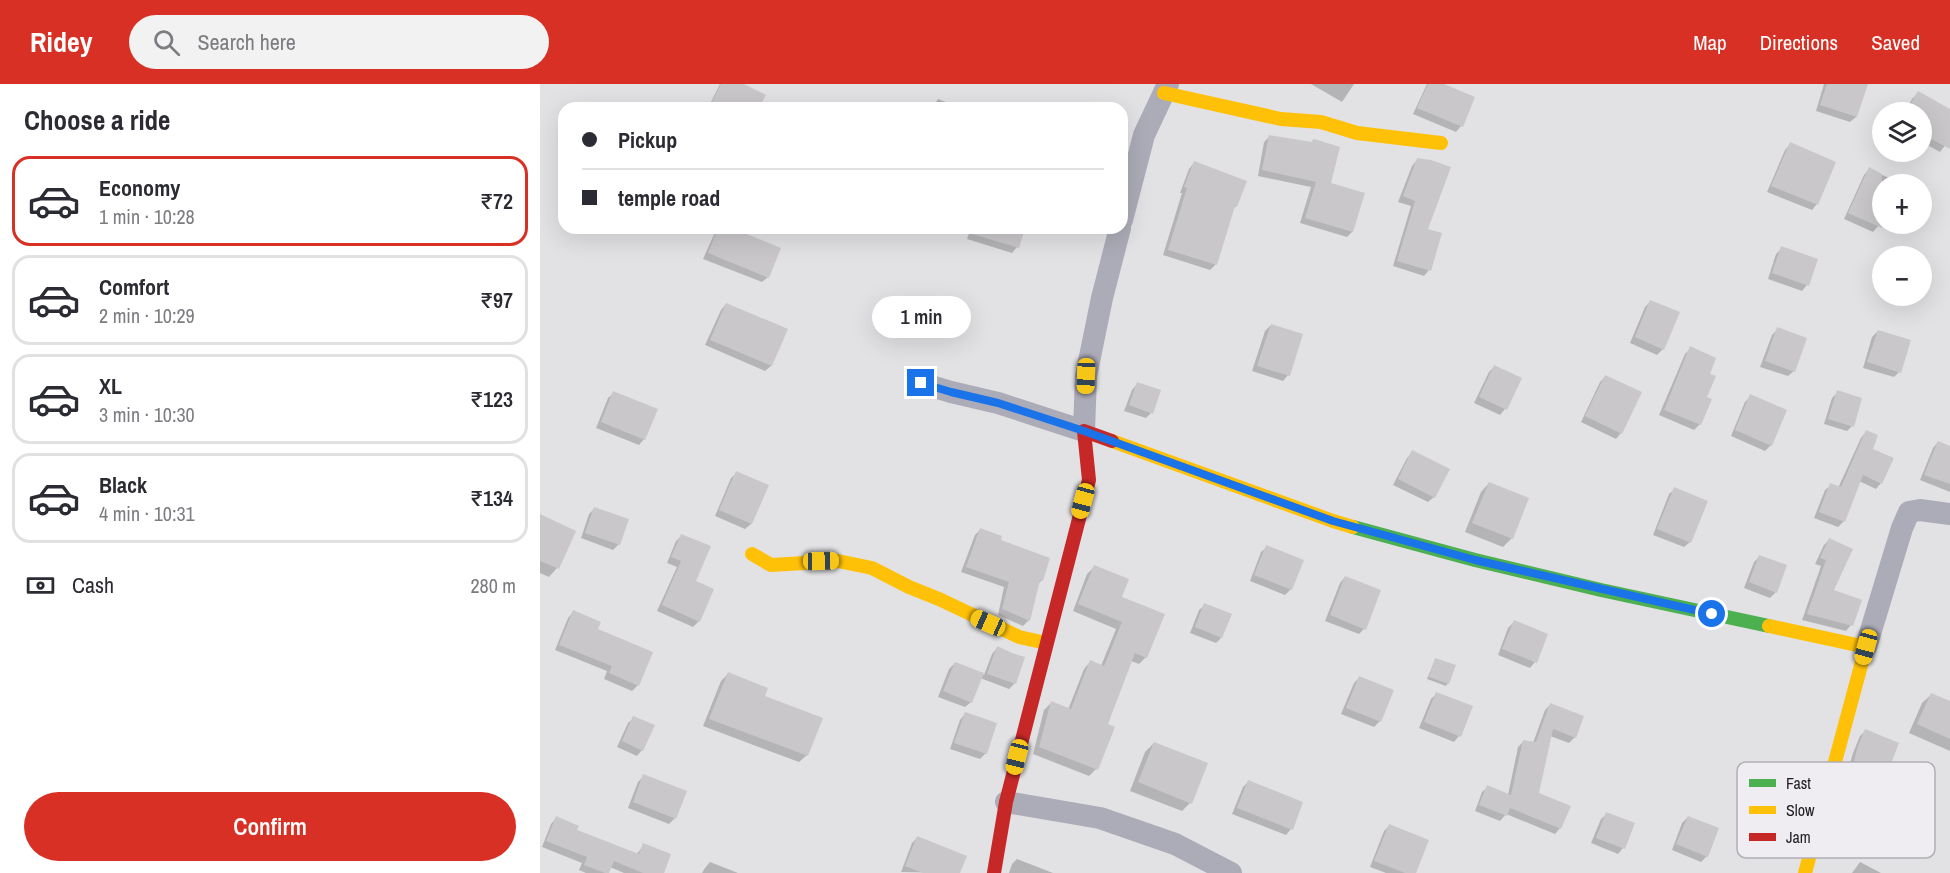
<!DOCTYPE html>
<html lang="en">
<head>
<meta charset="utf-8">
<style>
	body { margin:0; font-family:"Archivo Narrow",sans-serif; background:#f2f2f3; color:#2b2b33; height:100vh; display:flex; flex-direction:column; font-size:22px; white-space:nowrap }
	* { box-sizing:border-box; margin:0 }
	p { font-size:20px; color:#7c7c81 }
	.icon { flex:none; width:33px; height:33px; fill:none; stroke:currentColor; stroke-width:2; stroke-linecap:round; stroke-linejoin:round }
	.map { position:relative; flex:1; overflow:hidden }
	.side { display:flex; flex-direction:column; background:#fff; width:540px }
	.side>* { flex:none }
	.top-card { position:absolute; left:18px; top:18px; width:570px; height:132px; border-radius:18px; box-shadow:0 6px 24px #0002; display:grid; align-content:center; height:132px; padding:0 24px; background:#fff }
	.tools { position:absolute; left:1332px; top:18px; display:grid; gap:12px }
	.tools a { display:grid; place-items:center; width:60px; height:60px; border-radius:50%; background:#fff; box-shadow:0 6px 24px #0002; font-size:30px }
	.end { position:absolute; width:27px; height:27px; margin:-14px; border:8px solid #1a73e8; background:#fff; box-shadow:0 0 0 3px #fff }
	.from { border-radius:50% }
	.bubble { position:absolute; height:42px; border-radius:21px; background:#fff; box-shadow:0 6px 24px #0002; font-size:20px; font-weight:600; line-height:42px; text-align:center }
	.car { position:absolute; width:18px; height:36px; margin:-18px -9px; border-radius:8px; box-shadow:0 0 4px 2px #0007; background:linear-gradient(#f5c518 24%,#345 0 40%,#f5c518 0 76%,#345 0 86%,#f5c518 0) }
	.top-card b { display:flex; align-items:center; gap:21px; height:57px; font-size:22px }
	.top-card b+b { border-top:2px solid #e1e1e2 }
	.top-card i { width:15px; height:15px; background:#2b2b33 }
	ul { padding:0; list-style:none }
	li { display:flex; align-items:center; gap:18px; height:90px; margin:0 12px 9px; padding:0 12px; border:3px solid #e1e1e2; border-radius:18px }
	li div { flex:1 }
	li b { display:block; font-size:22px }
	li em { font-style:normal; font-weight:600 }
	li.on { border-color:#d93025 }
	li>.icon { width:54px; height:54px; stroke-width:1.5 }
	h2 { padding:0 24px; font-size:27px; line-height:72px }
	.pay { display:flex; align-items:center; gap:15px; height:66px; padding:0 24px; font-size:22px }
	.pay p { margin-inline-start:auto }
	.cta { display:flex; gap:12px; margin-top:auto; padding:12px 24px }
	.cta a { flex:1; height:69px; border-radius:36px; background:#d93025; color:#fff; font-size:24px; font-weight:600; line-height:69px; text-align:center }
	header { display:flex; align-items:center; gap:36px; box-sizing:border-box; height:84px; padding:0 30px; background:#d93025; color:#fff }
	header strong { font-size:28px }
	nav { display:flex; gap:33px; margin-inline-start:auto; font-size:21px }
	.search { width:420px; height:54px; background:#f2f2f3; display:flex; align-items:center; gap:15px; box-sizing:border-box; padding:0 21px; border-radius:33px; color:#7c7c81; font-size:22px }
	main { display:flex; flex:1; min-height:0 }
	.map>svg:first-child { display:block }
	.shadow { fill:#0003 }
	.building { fill:#c9c7ca }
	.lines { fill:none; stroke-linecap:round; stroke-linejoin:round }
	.street { stroke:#abacb7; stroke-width:22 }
	.fast { stroke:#4caf50; stroke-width:14 }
	.slow { stroke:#ffc107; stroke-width:14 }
	.jam { stroke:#c62828; stroke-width:14 }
	.route { stroke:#1a73e8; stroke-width:8 }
	.key { fill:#efedf2; stroke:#b1afb3; stroke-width:1.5 }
	.key-label { font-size:16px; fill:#1f1e20 }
</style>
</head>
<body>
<header>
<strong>Ridey</strong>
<div class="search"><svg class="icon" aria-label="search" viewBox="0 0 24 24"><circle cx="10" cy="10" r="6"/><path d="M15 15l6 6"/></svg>Search here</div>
<nav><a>Map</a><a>Directions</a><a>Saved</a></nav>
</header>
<main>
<section class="side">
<h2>Choose a ride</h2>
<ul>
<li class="on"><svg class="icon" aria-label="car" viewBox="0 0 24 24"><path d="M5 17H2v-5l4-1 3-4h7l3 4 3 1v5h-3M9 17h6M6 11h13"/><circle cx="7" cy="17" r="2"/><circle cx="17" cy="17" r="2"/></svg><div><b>Economy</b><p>1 min · 10:28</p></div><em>₹72</em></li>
<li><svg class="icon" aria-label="car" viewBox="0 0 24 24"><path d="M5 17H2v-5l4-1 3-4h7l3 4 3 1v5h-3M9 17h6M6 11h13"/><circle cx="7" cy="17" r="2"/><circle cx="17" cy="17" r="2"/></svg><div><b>Comfort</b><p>2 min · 10:29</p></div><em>₹97</em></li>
<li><svg class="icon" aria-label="car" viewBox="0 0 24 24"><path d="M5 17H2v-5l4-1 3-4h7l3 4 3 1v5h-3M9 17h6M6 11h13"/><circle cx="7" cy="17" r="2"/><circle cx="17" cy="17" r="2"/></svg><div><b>XL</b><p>3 min · 10:30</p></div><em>₹123</em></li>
<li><svg class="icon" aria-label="car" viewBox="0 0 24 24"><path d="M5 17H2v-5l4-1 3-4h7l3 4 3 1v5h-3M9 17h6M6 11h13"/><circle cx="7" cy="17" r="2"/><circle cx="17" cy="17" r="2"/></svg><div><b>Black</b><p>4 min · 10:31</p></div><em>₹134</em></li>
</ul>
<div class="pay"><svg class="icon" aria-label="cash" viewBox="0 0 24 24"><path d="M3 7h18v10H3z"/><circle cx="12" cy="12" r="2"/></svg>Cash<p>280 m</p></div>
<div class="cta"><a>Confirm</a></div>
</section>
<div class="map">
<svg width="1410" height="789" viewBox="0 0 1410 789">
	<rect width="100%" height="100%" fill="#e2e1e4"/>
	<g class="shadow">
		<polygon points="180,0 201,0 218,24 168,24"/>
		<polygon points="771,0 814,0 802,18"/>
		<polygon points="887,0 900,0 921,42 916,48 873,30"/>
		<polygon points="1284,0 1324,0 1316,33 1310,38 1276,27"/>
		<polygon points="1378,9 1410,26 1410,55 1400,68 1382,58 1382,28 1365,28 1372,15"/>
		<polygon points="398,15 422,24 392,24"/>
		<polygon points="511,20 520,24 507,24"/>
		<polygon points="730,52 789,100 812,148 807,153 760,139 771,103 718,92 724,58"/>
		<polygon points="1250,60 1277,120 1272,126 1227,108 1245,66"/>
		<polygon points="877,76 889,186 884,192 853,182 871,122 858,118 872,82"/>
		<polygon points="654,79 696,122 693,125 676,180 670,186 623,171 642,109 640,109 649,85"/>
		<polygon points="1329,85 1358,98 1357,100 1342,100 1342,133 1338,142 1333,148 1304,135 1324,91"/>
		<polygon points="177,144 188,144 228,193 222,198 163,175"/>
		<polygon points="358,144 386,144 380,150"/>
		<polygon points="431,144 483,144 477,163 472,169 427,155"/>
		<polygon points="1242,164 1267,201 1262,207 1228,195 1236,170"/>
		<polygon points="1111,217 1123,265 1117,271 1090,259 1105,223"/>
		<polygon points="186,220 246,246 231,282 225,287 165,261 181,226"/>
		<polygon points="731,241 748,291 743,297 712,287 725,247"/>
		<polygon points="1238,245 1254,287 1248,292 1220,283 1232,251"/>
		<polygon points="1338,247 1359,288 1354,293 1323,284 1332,253"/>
		<polygon points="1151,264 1168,291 1160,340 1154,346 1119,331 1145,270"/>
		<polygon points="955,282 980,294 965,325 960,331 934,319 949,288"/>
		<polygon points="1065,293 1081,349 1076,355 1041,338 1060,298"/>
		<polygon points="597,300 611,329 606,334 584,327 592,306"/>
		<polygon points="1298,308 1312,342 1307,347 1284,340 1292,314"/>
		<polygon points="74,309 104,355 99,361 56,344 68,314"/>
		<polygon points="1211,312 1231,361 1225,367 1191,352 1205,318"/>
		<polygon points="1326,348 1341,399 1336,405 1319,397 1304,437 1298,443 1274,434 1285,406 1291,401 1298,404 1321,354"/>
		<polygon points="1398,358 1410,363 1410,408 1380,396 1393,364"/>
		<polygon points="873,368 894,413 888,418 853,401 867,374"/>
		<polygon points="197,389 227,402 211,440 205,445 175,432 191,394"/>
		<polygon points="949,399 972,454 963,463 925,448 941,408"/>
		<polygon points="1135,405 1150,458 1144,463 1113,451 1129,410"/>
		<polygon points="55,424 79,460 73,466 41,454 49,430"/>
		<polygon points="0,432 34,448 17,484 9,493 0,489"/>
		<polygon points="440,446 459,457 508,475 501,497 497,501 489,536 483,542 458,531 464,503 421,488 435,451"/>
		<polygon points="141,452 159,537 153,543 117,527 137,483 127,479 136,457"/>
		<polygon points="1289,456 1292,507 1311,541 1306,547 1262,536 1281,482 1275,480 1284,461"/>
		<polygon points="727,463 751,505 745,511 710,497 721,468"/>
		<polygon points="1219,473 1236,508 1230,514 1204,504 1214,478"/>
		<polygon points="554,483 580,514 606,573 599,580 591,577 566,641 573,644 556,685 549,692 493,670 504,626 511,619 528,626 544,585 550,578 561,582 576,545 533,527 547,490"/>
		<polygon points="805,493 824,545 819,550 785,537 800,499"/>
		<polygon points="665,521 681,554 676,559 650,549 659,526"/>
		<polygon points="33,528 56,546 98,601 92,607 64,595 67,587 15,566 28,534"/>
		<polygon points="974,538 995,578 990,584 958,571 968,544"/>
		<polygon points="457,564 475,599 469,605 440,594 431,618 425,623 398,613 409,585 415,579 444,591 452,570"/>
		<polygon points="895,576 908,599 906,602 887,595"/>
		<polygon points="188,590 223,612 267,671 259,678 163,642 181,597"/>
		<polygon points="819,594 840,637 834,643 801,630 814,599"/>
		<polygon points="896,610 919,652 914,658 879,644 891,615"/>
		<polygon points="1391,611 1410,619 1410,667 1369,649 1382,619"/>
		<polygon points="1011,620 1035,653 1029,659 1010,652 997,710 1020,744 1015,750 966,730 960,737 935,727 942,708 948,703 968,711 978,663 984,657 993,659 1005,626"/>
		<polygon points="425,630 446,669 440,675 410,665 420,636"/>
		<polygon points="94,634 102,666 97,672 77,663 88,639"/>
		<polygon points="1325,647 1372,732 1366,738 1333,724 1330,727 1300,715 1313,669 1320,652"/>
		<polygon points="614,659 650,719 642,727 590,707 605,668"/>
		<polygon points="104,692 135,734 129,740 88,724 98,698"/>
		<polygon points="708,698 751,745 746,751 692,730 703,703"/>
		<polygon points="1067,730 1083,764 1078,770 1051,759 1061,735"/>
		<polygon points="1148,733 1167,772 1161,778 1132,766 1142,739"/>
		<polygon points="16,734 35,747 96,771 104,761 122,789 84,789 70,783 68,789 46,789 39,786 42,779 2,763 11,740"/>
		<polygon points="849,742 874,789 846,789 830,783 844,747"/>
		<polygon points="377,754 419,789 361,788 372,759"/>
		<polygon points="477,775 513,789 469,789 472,780"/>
		<polygon points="170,778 198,789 162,789 165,784"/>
		<polygon points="1320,778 1341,789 1312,789"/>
	</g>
	<g class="building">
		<polygon points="181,0 204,0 226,11 219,24 169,24"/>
		<polygon points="888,0 904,0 935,13 923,43 877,24"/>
		<polygon points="1287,0 1328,0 1317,33 1280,21"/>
		<polygon points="1378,7 1410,25 1410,65 1382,50 1382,28 1366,28"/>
		<polygon points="729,51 772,58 773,55 778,56 800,63 791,99 825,109 813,148 765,134 776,98 722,86"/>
		<polygon points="1250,58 1296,78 1278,121 1231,102"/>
		<polygon points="877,74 891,76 911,83 888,145 902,149 891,187 857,177 875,117 863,112"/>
		<polygon points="654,77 707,97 697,123 695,122 677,181 628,166 647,104 644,103"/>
		<polygon points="1329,83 1342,90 1342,144 1308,129"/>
		<polygon points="178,144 192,144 241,164 229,194 168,169"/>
		<polygon points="426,144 485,144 479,164 426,148"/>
		<polygon points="1241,162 1278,175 1269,202 1232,189"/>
		<polygon points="1110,216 1140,228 1124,266 1095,253"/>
		<polygon points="186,219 248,245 232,282 170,256"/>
		<polygon points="731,240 763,250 750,292 717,282"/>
		<polygon points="1237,243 1267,254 1255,288 1225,277"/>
		<polygon points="1338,246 1371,256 1361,289 1327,278"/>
		<polygon points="1150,262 1176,274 1170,290 1176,292 1167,313 1172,315 1161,341 1124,326"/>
		<polygon points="954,281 982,294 967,326 939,313"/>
		<polygon points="1065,291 1102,308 1082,350 1045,332"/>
		<polygon points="597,298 621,306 613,330 589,321"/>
		<polygon points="1297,306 1322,314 1314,343 1288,335"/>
		<polygon points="73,307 118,325 105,356 61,338"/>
		<polygon points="1210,310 1247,326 1232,362 1195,346"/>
		<polygon points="1326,346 1338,351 1333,365 1354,374 1342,400 1323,391 1305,438 1279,428 1290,399 1301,403"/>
		<polygon points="1398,357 1410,362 1410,400 1384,391"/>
		<polygon points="872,366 910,385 895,414 858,395"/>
		<polygon points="196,387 229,401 212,440 179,426"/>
		<polygon points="949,398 989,414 973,455 932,439"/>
		<polygon points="1134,403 1168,417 1151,459 1117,445"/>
		<polygon points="54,423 89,435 80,461 45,449"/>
		<polygon points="0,430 36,447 19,485 0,477"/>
		<polygon points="440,444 462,452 461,456 510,474 503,497 500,496 490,537 462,525 469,498 426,483"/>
		<polygon points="141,450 171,462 156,497 174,505 160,538 122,521 141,477 131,473"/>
		<polygon points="1289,454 1313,465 1294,506 1322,516 1313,542 1267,530 1286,476 1280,474"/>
		<polygon points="726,461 764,476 752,506 714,491"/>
		<polygon points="1219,471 1247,481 1237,509 1209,498"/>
		<polygon points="554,481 589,495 582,513 625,530 607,574 595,569 568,640 575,643 558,686 499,663 511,617 531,625 550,576 564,582 582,538 538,520"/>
		<polygon points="805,492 841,506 826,546 790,531"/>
		<polygon points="664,519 692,530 682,554 655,543"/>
		<polygon points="33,526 61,538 58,545 113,568 99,602 69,589 72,582 19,561"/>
		<polygon points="974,536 1008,550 997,579 962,565"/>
		<polygon points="457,562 472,569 485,573 476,600 447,590"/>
		<polygon points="895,574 916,581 909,600 889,593"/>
		<polygon points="415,578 444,589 432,619 403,607"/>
		<polygon points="188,588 228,604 225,612 283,634 268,672 169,635"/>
		<polygon points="819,592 854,606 841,638 806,624"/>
		<polygon points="896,608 933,622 921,653 884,638"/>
		<polygon points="1391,609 1410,617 1410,655 1377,640"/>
		<polygon points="1010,619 1044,632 1036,654 1013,645 999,709 1031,722 1021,745 970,724 967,732 939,721 947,701 971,711 983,656 996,658"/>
		<polygon points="425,628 457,639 447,670 414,659"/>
		<polygon points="93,632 115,641 103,667 82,657"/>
		<polygon points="1325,645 1359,659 1349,685 1386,700 1373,733 1338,719 1337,723 1305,710 1318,662"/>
		<polygon points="614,658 668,679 652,720 598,698"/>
		<polygon points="103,690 147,707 136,735 93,718"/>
		<polygon points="708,696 763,718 753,746 697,724"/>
		<polygon points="1066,728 1095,739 1085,765 1056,754"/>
		<polygon points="16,732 39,742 37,746 99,770 103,759 131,770 124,789 103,789 74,777 69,789 65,789 44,781 47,773 6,757"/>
		<polygon points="1148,732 1179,744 1168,773 1136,760"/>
		<polygon points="849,740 889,756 876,789 865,789 834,777"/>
		<polygon points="377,752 427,772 420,789 383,789 365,782"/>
	</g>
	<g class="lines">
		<g class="street">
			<polyline points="582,136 604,51 628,0"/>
			<polyline points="381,299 411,308 458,319 544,347 546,292 562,214 580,144"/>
			<polyline points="1326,563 1362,444 1369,428 1380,426 1410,430"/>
			<polyline points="466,718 560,734 635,760 691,789"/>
		</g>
		<polyline class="fast" points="813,443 935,476 1061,506 1229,542"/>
		<g class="slow">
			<polyline points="624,9 741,35 781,38 817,49 901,59"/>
			<polyline points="572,357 793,437 813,443"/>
			<polyline points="212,470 231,481 298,477 332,484 369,503 399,515 479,553 506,559"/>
			<polyline points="1229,542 1326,563 1265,789"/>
		</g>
		<polyline class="jam" points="454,789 466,718 549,396 544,347 572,357"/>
	</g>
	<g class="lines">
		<polyline class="route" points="381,299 411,308 458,319 544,347 793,437 935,476 1172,530"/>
	</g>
	<rect x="1197" y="678" width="198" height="96" rx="9" class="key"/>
	<rect x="1209" y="695" width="27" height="8" fill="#4caf50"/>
	<rect x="1209" y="722" width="27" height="8" fill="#ffc107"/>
	<rect x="1209" y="749" width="27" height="8" fill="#c62828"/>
	<g class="key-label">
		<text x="1246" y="705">Fast</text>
		<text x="1246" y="732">Slow</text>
		<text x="1246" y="759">Jam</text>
	</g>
</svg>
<div class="tools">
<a><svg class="icon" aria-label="layers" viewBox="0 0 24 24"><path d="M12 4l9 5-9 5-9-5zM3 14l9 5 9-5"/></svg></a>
<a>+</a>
<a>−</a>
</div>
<i class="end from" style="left:1172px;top:530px"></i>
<i class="end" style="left:381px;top:299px"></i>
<div class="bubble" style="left:332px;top:212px;width:99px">1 min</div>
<i class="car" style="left:546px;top:292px;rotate:182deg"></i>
<i class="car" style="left:543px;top:417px;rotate:195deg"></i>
<i class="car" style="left:281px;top:477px;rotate:89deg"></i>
<i class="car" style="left:448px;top:539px;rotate:294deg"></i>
<i class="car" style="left:1326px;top:563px;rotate:195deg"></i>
<i class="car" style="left:477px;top:673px;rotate:194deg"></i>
<div class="top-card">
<b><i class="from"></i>Pickup</b>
<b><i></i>temple road</b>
</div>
</div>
</main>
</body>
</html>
